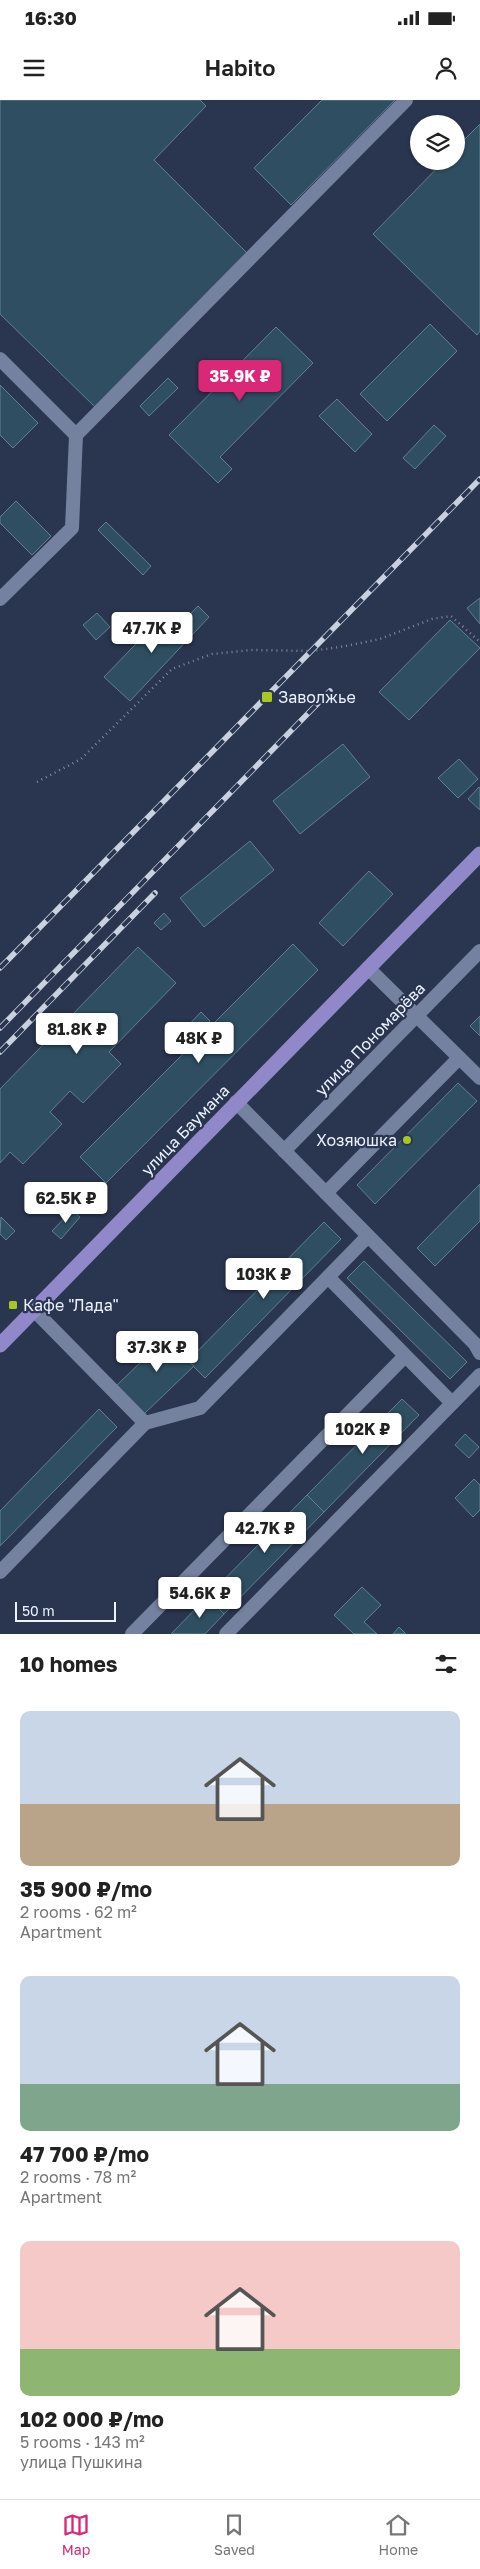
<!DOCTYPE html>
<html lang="en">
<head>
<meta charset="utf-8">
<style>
  :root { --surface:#fff; --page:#f6f6f6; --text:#222; --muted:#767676; --line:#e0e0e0; --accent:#db2777 }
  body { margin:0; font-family:"Golos Text",sans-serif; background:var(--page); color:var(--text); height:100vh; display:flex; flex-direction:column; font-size:19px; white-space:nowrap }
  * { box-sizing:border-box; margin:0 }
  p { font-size:16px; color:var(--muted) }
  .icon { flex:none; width:28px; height:28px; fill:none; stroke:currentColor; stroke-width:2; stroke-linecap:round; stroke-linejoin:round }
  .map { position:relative; height:1534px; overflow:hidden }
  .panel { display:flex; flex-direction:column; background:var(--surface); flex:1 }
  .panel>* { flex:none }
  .fabs { position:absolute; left:410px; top:15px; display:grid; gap:10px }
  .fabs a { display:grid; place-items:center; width:55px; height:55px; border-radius:50%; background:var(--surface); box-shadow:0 1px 4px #0004; font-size:25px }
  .scale { position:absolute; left:15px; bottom:12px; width:101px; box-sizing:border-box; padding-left:5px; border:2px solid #ebf1ff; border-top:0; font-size:14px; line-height:18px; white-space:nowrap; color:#ebf1ff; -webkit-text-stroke:4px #2a354f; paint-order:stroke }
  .price { position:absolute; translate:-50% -42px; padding:0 11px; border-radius:5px; background:#fff; color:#222; font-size:16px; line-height:32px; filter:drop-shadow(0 1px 2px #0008) }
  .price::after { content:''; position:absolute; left:50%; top:30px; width:15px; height:11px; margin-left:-8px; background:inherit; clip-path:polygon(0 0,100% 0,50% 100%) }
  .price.current { background:var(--accent); color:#fff }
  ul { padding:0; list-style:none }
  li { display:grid; align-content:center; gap:10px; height:265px; padding:0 20px }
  li span { display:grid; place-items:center; height:155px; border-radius:10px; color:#555 }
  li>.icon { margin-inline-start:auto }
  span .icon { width:90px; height:90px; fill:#fffc; stroke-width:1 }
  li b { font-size:21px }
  h2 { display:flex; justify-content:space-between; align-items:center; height:60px; padding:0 20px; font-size:21px }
  .status { display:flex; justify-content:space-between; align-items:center; height:35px; padding:0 25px; background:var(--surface); direction:ltr }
  .status svg { height:14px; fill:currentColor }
  header { display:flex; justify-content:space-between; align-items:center; height:65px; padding:0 20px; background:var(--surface); font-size:22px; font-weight:600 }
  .tab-bar { display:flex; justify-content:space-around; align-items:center; height:70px; border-top:1px solid var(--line); background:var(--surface); font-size:14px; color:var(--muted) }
  .tab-bar a { display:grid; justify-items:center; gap:2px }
  .tab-bar .current { color:var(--accent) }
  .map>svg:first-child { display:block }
  .building { fill:#2f4e61; stroke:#608095 }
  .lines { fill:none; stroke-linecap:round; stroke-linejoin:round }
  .path { stroke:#818a9e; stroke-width:2.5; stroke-dasharray:1 4; stroke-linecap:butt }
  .minor { stroke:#74819f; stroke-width:14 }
  .major { stroke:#9188c9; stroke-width:15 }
  .rail-casing { stroke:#c9d0e0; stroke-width:5.5 }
  .rail { stroke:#2a354f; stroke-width:4; stroke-dasharray:11; stroke-linecap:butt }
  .poi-dot { fill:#a6c820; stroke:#2a354f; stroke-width:2 }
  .labels { text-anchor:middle; stroke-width:4.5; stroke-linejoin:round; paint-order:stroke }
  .poi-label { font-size:16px; fill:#ebf1ff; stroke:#2a354f; text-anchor:start }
  .street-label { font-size:16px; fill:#ebf1ff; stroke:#2a354f }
</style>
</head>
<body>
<div class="status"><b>16:30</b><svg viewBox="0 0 49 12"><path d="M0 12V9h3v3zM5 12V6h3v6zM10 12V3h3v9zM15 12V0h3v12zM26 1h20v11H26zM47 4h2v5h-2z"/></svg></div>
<header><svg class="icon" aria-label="menu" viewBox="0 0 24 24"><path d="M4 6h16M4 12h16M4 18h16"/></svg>Habito<svg class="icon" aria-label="person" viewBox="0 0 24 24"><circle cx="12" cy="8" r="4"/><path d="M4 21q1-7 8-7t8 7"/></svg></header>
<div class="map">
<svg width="480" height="1534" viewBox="0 0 480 1534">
  <rect width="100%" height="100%" fill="#2a354f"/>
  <g class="building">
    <path d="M0,0H200L206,6L154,60L247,153L95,307L0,214Z"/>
    <path d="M322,0H395L291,105L254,68Z"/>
    <path d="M480,24V231L477,235L373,134L444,61H456V48Z"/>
    <path d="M430,224L457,251L387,321L360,294Z"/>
    <path d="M276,227L313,263L220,357L232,369L218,383L169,335Z"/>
    <path d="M168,278L178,288L149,316L140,306Z"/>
    <path d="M0,285L38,323L13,348L0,335Z"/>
    <path d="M337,299L372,334L355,352L319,316Z"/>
    <path d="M434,325L446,336L415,369L403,358Z"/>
    <path d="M16,401L51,436L32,455L0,423V417Z"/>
    <path d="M106,422L151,466L143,475L98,430Z"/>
    <path d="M480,498V524L467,508Z"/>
    <path d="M198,506L209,517L130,601L104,577L159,520L172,533Z"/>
    <path d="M97,513L110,527L96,540L83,525Z"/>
    <path d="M450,520L480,548L409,620L379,592Z"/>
    <path d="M343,644L370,677L300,734L273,701Z"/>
    <path d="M459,659L478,679L458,698L438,678Z"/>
    <path d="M479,687L480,688V710L468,699Z"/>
    <path d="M250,741L274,770L204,827L180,798Z"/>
    <path d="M369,771L393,794L343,846L319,823Z"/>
    <path d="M164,813L171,821L161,830L154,823Z"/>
    <path d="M293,844L318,870L106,1083L80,1057Z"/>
    <path d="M138,847L176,883L109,952L121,964L83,1003L70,991L50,1012L62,1024L23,1064L10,1052L0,1063V989Z"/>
    <path d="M201,912L210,921L190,942L181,933Z"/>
    <path d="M480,916V936L470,926Z"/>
    <path d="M458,983L477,1001L375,1104L357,1085Z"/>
    <path d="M480,1084V1121L435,1166L417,1148Z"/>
    <path d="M72,1110L80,1117L61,1139L52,1131Z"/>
    <path d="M1,1117L15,1131L6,1140L0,1134Z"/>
    <path d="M324,1122L341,1139L205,1278L188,1261Z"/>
    <path d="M364,1161L467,1262L450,1279L347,1178Z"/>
    <path d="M172,1232L194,1255L188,1261L194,1266L144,1314L116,1286Z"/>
    <path d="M402,1299L419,1315L324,1412L307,1395Z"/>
    <path d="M99,1309L117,1327L0,1446V1411Z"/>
    <path d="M465,1334L479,1347L469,1358L455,1345Z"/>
    <path d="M474,1379L480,1385V1410L473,1417L455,1398Z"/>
    <path d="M307,1395L324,1412L224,1514L207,1497Z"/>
    <path d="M362,1487L381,1505L364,1522L377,1534H354L334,1515Z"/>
    <path d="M207,1497L224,1514L205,1534H171Z"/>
    <path d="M399,1527L406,1534H393Z"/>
  </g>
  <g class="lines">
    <path class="path" d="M37,682L81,659L172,569L212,554L251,550L312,551L346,546L380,539L432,519L451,516L480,542"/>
    <g class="minor">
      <path d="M0,259L76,335L406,0"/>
      <path d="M0,499L72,428L76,335"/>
      <path d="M368,868L480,978"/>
      <path d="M236,1002L475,1244L480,1253"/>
      <path d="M284,1051L480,851"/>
      <path d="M326,1093L459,958"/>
      <path d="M328,1177L452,1303"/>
      <path d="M34,1210L145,1323L200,1308L368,1136"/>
      <path d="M0,1472L145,1323"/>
      <path d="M132,1534L405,1256"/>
      <path d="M226,1534L480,1275"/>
    </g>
    <path class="major" d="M0,1245L480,754"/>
    <g class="rail-casing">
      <g id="rail">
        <path d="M0,868L480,379"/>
        <path d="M0,928L330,591"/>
        <path d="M0,952L155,793"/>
      </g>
    </g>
    <use href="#rail" class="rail"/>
  </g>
  <g class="poi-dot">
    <rect x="261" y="591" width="12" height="12" rx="2.5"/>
    <circle cx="407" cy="1040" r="5"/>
    <rect x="8" y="1200" width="10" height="10" rx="2.5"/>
  </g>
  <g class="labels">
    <g class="poi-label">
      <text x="278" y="603">Заволжье</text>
      <text x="397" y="1046" text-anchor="end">Хозяюшка</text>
      <text x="23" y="1211">Кафе "Лада"</text>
    </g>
    <g class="street-label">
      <text transform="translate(370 939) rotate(-46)" y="6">улица Пономарёва</text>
      <text transform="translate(185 1030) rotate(-46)" y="6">улица Баумана</text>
    </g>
  </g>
</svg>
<div class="fabs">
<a><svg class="icon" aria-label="layers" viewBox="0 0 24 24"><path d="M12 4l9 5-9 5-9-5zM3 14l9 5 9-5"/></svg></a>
</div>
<div class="scale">50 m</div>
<b class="price current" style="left:240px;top:302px">35.9K ₽</b>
<b class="price" style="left:152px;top:554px">47.7K ₽</b>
<b class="price" style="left:77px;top:955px">81.8K ₽</b>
<b class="price" style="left:199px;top:964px">48K ₽</b>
<b class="price" style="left:66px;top:1124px">62.5K ₽</b>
<b class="price" style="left:264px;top:1200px">103K ₽</b>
<b class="price" style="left:157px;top:1273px">37.3K ₽</b>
<b class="price" style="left:363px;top:1355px">102K ₽</b>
<b class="price" style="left:265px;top:1454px">42.7K ₽</b>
<b class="price" style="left:200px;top:1519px">54.6K ₽</b>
</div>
<section class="panel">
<h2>10 homes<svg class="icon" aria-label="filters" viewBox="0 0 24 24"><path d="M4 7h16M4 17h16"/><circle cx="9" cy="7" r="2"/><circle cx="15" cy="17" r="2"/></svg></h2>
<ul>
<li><span style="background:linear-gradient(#c9d6e8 60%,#b9a48a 0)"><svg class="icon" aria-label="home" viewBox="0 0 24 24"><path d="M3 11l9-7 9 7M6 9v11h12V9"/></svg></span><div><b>35 900 ₽/mo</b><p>2 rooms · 62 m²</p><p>Apartment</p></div></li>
<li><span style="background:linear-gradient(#c9d6e8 70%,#7fa58c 0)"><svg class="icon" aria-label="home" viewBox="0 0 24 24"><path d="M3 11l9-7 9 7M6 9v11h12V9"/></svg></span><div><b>47 700 ₽/mo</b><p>2 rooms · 78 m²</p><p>Apartment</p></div></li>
<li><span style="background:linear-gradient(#f6c9c9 70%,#8fb573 0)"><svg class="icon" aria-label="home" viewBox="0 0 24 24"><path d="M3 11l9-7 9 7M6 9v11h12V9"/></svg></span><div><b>102 000 ₽/mo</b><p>5 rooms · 143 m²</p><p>улица Пушкина</p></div></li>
</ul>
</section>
<nav class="tab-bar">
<a class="current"><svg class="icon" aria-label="map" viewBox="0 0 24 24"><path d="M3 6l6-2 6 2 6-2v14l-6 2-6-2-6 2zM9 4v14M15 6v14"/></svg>Map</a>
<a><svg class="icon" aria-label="saved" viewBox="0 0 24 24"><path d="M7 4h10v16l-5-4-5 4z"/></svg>Saved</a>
<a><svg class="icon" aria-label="home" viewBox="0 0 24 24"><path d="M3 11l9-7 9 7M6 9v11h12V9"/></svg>Home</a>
</nav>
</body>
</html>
